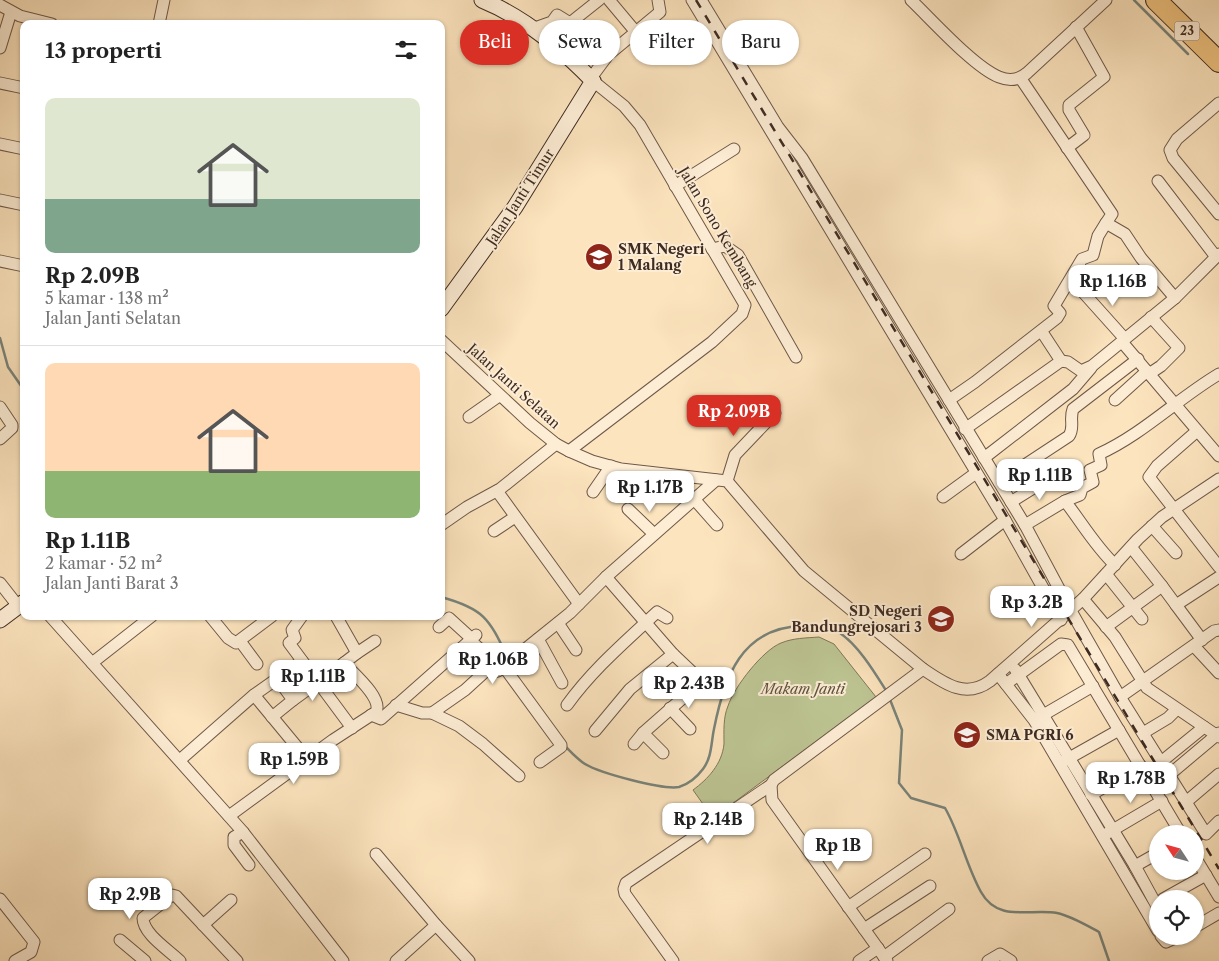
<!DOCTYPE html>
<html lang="id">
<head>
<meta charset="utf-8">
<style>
  :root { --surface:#fff; --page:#f2f2f2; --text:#222; --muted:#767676; --line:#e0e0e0; --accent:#d93025 }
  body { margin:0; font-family:"Libre Caslon Text",serif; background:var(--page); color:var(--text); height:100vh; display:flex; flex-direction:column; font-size:19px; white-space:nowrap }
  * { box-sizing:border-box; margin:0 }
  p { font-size:16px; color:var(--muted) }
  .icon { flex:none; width:28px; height:28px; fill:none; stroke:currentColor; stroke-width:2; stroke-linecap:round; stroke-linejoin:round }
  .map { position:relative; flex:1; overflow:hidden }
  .sheet { position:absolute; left:20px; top:20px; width:425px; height:600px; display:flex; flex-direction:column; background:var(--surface); border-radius:10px; box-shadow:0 1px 4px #0004 }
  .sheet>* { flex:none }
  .guide { position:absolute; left:460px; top:20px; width:475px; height:45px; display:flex; gap:10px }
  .needle { width:32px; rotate:306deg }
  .tools { position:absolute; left:1149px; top:825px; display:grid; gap:10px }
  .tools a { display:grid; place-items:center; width:55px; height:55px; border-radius:50%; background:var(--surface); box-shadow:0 1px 4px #0004; font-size:25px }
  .price { position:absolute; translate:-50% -42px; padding:0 11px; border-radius:10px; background:#fff; color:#222; font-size:16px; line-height:32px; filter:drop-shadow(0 1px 2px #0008) }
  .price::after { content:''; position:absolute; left:50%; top:30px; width:15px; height:11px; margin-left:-8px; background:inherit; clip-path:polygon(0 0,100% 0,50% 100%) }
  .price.current { background:var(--accent); color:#fff }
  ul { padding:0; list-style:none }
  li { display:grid; align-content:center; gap:10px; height:265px; padding:0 25px }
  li+li { border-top:1px solid var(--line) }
  li span { display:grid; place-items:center; height:155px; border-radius:10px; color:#555 }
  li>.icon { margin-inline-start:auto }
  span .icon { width:90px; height:90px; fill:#fffc; stroke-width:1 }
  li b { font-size:21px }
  h2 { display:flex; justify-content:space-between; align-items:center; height:60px; padding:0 25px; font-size:21px }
  .tag { padding:0 18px; border-radius:22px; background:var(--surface); box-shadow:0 1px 4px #0004; font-size:18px; line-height:45px }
  .tag.current { background:var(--accent); color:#fff }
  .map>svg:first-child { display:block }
  .green { fill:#bdc593; stroke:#7e785a }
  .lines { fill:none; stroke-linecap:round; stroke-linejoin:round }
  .stream { stroke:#78837a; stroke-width:2.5 }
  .street-casing { stroke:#6e5949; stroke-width:13 }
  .secondary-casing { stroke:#3e2b22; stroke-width:17 }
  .highway-casing { stroke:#3e2b22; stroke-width:22 }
  .street { stroke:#fdedd5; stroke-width:11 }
  .secondary { stroke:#fdedd5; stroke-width:15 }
  .highway { stroke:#eec27f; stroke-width:20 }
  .rail { stroke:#3e2b22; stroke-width:2.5; stroke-dasharray:9 9; stroke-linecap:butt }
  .labels { text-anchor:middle; stroke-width:4; stroke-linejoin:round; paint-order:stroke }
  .shield { fill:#fdedd5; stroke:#776558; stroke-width:1 }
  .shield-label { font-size:12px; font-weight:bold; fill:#3e2b22 }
  .street-label { font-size:14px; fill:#3e2b22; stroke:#fdedd5 }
  .poi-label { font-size:14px; font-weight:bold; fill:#3e2b22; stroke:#fdedd5; text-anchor:start }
  .park-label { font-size:14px; font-style:italic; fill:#5e523e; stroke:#fdedd5 }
</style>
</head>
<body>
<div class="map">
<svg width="1219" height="961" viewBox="0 0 1219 961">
  <rect width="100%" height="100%" fill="#fce4be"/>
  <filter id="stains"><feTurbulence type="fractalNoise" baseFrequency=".004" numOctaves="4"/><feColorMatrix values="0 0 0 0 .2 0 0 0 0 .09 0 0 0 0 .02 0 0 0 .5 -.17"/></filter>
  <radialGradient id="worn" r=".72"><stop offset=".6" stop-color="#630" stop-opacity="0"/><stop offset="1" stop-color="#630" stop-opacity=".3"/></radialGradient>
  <path class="green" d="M819,637L834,644L876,697L713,818L693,790C708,779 722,764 724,744C724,731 723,718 728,706C734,687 763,650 781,643C793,638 806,638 819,637Z"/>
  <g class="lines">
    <g class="stream">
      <path d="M1134,0L1188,54"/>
      <path d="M0,338L8,367L24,390"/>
      <path d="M441,597C485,609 489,619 508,658"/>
      <path d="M889,697L902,730L899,783L911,798L945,808C960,834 966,865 981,892C998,923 1031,908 1057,913C1071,916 1086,925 1099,932L1109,961"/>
      <path d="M565,746C571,752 577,759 585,764C600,773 662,790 679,787C689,784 697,777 703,769C712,757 711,743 714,729C724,678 741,627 803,626C815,626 830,627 840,633C859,646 875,673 887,692"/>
    </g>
    <g class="street-casing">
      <g id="street">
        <path d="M599,0L570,23L606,58"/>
        <path d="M609,0L635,31"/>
        <path d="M692,0L1005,520L1061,620"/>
        <path d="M701,0L778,127L802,158L1025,525L1071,611L1120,697L1206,834L1219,821"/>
        <path d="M911,0C932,20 974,67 999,77C1009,81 1019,80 1027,73L1106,0"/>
        <path d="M0,5L20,16L52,24"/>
        <path d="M159,24L164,0"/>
        <path d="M532,29L552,22L557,15L570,23"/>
        <path d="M0,48L11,12"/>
        <path d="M591,78L608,55L660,12L658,0"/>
        <path d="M1021,79L1112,214L1106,223L1125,234L1141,258L1175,298"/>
        <path d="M0,83L24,88"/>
        <path d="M1219,103L1177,139L1170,150L1173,158L1219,214"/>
        <path d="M0,144L24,149"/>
        <path d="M1067,148L1084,135L1069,110V105L1104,77L1076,27"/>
        <path d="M1158,181L1216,257"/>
        <path d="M675,186L734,149"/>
        <path d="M0,200L24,205"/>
        <path d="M712,249L725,246L738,255L796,357"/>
        <path d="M0,261L24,266"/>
        <path d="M1082,291L1125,339"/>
        <path d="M441,340L530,423L556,444L569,451L592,461L621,469L727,481L804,571L923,669C945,684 966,699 990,681L1083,599L1138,539L1162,517L1219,479"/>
        <path d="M1122,342L1219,456"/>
        <path d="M1061,361L1068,362L1081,371L1092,366L1175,298L1219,254"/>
        <path d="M1149,374L1161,366L1179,348L1151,317"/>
        <path d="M949,400L975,382L1057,318L1060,313L1054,306L1082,259L1093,255L1098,236L1106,223"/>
        <path d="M1115,400L1147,371"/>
        <path d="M0,407L12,425V428L0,439"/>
        <path d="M469,417L499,396"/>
        <path d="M965,429L1061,361L1042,332"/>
        <path d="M1197,431L1157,466L1149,477L1219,567"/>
        <path d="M569,451L712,342L742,314L745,305L640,125L624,106L593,81"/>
        <path d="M984,458L1073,389L1091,368"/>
        <path d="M727,481L735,455L775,413"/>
        <path d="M999,482L1069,436C1075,427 1069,419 1073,409L1138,359"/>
        <path d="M497,491L579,604"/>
        <path d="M593,492L611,466"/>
        <path d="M943,497L976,473"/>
        <path d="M694,499L717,525"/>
        <path d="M1011,502L1054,475"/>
        <path d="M628,509L654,534"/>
        <path d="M441,525L467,507L500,489L556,444"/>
        <path d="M1025,525L1065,501"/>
        <path d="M1152,526L1176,553"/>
        <path d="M494,531L515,517"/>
        <path d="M1131,547L1162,586"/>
        <path d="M961,554L1005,520"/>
        <path d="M1115,565C1095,546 1082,523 1065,501L1080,495L1082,488L1093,482L1090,470L1101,465L1099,454C1143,434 1177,399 1219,374"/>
        <path d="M1106,574L1142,619"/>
        <path d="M606,577L673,654L693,673L697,681L693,689L643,733L663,753"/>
        <path d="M0,583L18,606"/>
        <path d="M1083,599L1115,637L1147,688L1219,737"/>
        <path d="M50,616L243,832L343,961"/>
        <path d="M210,616L228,638L236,643L272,616"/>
        <path d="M302,616L292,630L295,638L289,643L352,728"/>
        <path d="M336,616L357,653L344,663"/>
        <path d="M558,623L576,650"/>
        <path d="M439,627L449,618L472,639"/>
        <path d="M1106,627L1162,586L1176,605"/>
        <path d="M538,639L562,683"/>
        <path d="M470,640L483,652L480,661L488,669"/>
        <path d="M1202,640L1176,605L1219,577"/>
        <path d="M240,641L257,664"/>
        <path d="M1194,646L1219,673"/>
        <path d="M357,653L375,641"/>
        <path d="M92,663L152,616"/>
        <path d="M504,667L561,745V747L540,762"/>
        <path d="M1015,669L1135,866L1158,908"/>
        <path d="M998,674L1034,720L1158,931"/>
        <path d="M1006,684L1061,644L1068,645L1181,834"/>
        <path d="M254,695L307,759"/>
        <path d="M1120,697L1214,631L1219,630"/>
        <path d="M396,705L422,713H432L459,726L483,744L519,776"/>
        <path d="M567,705C593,669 625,642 657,612L667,618"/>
        <path d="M670,708L690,729"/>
        <path d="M432,713L465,690L488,669L494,672L498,671L570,613L606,577L716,480"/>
        <path d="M371,715L381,719L476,635"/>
        <path d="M272,717L293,700L277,678"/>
        <path d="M1038,718L1093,686"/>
        <path d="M595,731L630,689L673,654"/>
        <path d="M1143,733L1168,718L1177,709"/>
        <path d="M634,744L643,733"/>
        <path d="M180,760L254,695L302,661"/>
        <path d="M1064,761L1119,730"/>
        <path d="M1161,762L1204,727"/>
        <path d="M1169,775L1219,733"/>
        <path d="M771,785L772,800L887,961"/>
        <path d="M1091,795L1140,765"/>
        <path d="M1186,802L1219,774"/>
        <path d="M229,816L333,740L376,712C383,698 354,674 344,663L293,700"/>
        <path d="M243,832L234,837V845L249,865"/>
        <path d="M1106,834L1162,801"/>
        <path d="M376,854L436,925"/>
        <path d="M1195,857L1219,897"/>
        <path d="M1135,866L1158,853"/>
        <path d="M0,899L34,942L31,952L15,961"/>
        <path d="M1163,899L1206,875"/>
        <path d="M848,907L925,854"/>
        <path d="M203,925L231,900"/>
        <path d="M1195,927L1219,913"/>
        <path d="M864,929L930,886"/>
        <path d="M1161,936L1166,942L1179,936"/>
        <path d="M120,940L145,961"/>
        <path d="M884,957L949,909"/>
        <path d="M180,961C169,950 143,934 143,918L172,895L176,896L237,961"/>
        <path d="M396,961L436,925L469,961"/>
        <path d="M673,961L625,894L624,889L626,883L771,785L774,780L923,669"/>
        <path d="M859,961L878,948"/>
        <path d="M988,961L1000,954L1011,961"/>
      </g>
    </g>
    <g class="secondary-casing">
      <g id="secondary">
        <path d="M441,309L515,207L593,81C562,49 524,17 482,0"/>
        <path d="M0,620L24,602"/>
      </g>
    </g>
    <g class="highway-casing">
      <path id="highway" d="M1156,0L1219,62"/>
    </g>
    <use href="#street" class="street"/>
    <use href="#secondary" class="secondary"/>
    <use href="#highway" class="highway"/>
    <path class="rail" d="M696,0L1219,869"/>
  </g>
  <defs>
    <g id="school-disc" transform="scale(1.4375)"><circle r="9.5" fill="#8f2418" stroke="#fdedd5"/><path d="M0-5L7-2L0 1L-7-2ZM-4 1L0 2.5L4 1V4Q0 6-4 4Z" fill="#fff"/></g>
  </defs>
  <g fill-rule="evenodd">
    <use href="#school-disc" x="599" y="257"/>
    <use href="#school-disc" x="941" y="619"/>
    <use href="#school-disc" x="967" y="735"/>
  </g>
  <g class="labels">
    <rect class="shield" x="1174.5" y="21.5" width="25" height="19" rx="4"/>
    <g class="shield-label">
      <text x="1187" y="35">23</text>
    </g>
    <g class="street-label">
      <text transform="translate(520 197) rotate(-57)" y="5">Jalan Janti Timur</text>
      <text transform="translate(718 227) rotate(59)" y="5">Jalan Sono Kembang</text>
      <text transform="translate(514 386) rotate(42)" y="5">Jalan Janti Selatan</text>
    </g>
    <g class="poi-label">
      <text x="618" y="254">SMK Negeri<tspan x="618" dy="16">1 Malang</tspan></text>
      <text x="922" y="616" text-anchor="end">SD Negeri<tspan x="922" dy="16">Bandungrejosari 3</tspan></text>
      <text x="986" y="740">SMA PGRI 6</text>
    </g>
    <g class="park-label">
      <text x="803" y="694">Makam Janti</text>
    </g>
  </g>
  <rect width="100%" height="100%" filter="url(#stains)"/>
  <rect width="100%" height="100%" fill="url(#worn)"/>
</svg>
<div class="tools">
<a><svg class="needle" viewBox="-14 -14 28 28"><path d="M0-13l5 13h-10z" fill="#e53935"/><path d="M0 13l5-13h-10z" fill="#767676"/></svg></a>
<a><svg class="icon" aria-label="locate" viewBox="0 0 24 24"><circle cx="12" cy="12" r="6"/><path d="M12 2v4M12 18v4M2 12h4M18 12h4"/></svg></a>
</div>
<b class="price" style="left:1113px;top:307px">Rp 1.16B</b>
<b class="price current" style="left:734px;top:437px">Rp 2.09B</b>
<b class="price" style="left:1040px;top:501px">Rp 1.11B</b>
<b class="price" style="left:650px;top:513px">Rp 1.17B</b>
<b class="price" style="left:1032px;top:628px">Rp 3.2B</b>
<b class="price" style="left:493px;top:685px">Rp 1.06B</b>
<b class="price" style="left:313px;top:702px">Rp 1.11B</b>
<b class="price" style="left:689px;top:709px">Rp 2.43B</b>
<b class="price" style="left:294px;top:785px">Rp 1.59B</b>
<b class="price" style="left:1131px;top:804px">Rp 1.78B</b>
<b class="price" style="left:708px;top:845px">Rp 2.14B</b>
<b class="price" style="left:838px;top:871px">Rp 1B</b>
<b class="price" style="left:130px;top:920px">Rp 2.9B</b>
<div class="guide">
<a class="tag current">Beli</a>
<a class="tag">Sewa</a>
<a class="tag">Filter</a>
<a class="tag">Baru</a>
</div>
<section class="sheet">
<h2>13 properti<svg class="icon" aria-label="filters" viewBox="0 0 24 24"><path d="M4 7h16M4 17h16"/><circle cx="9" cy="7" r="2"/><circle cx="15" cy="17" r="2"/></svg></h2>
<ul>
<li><span style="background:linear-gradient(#dfe7d0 65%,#7fa58c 0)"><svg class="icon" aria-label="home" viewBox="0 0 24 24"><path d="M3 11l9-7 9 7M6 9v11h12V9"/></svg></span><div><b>Rp 2.09B</b><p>5 kamar · 138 m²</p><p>Jalan Janti Selatan</p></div></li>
<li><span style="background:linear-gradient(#ffd9b3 70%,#8fb573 0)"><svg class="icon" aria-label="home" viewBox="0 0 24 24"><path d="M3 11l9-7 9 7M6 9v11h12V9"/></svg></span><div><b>Rp 1.11B</b><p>2 kamar · 52 m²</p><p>Jalan Janti Barat 3</p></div></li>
</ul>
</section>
</div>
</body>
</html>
